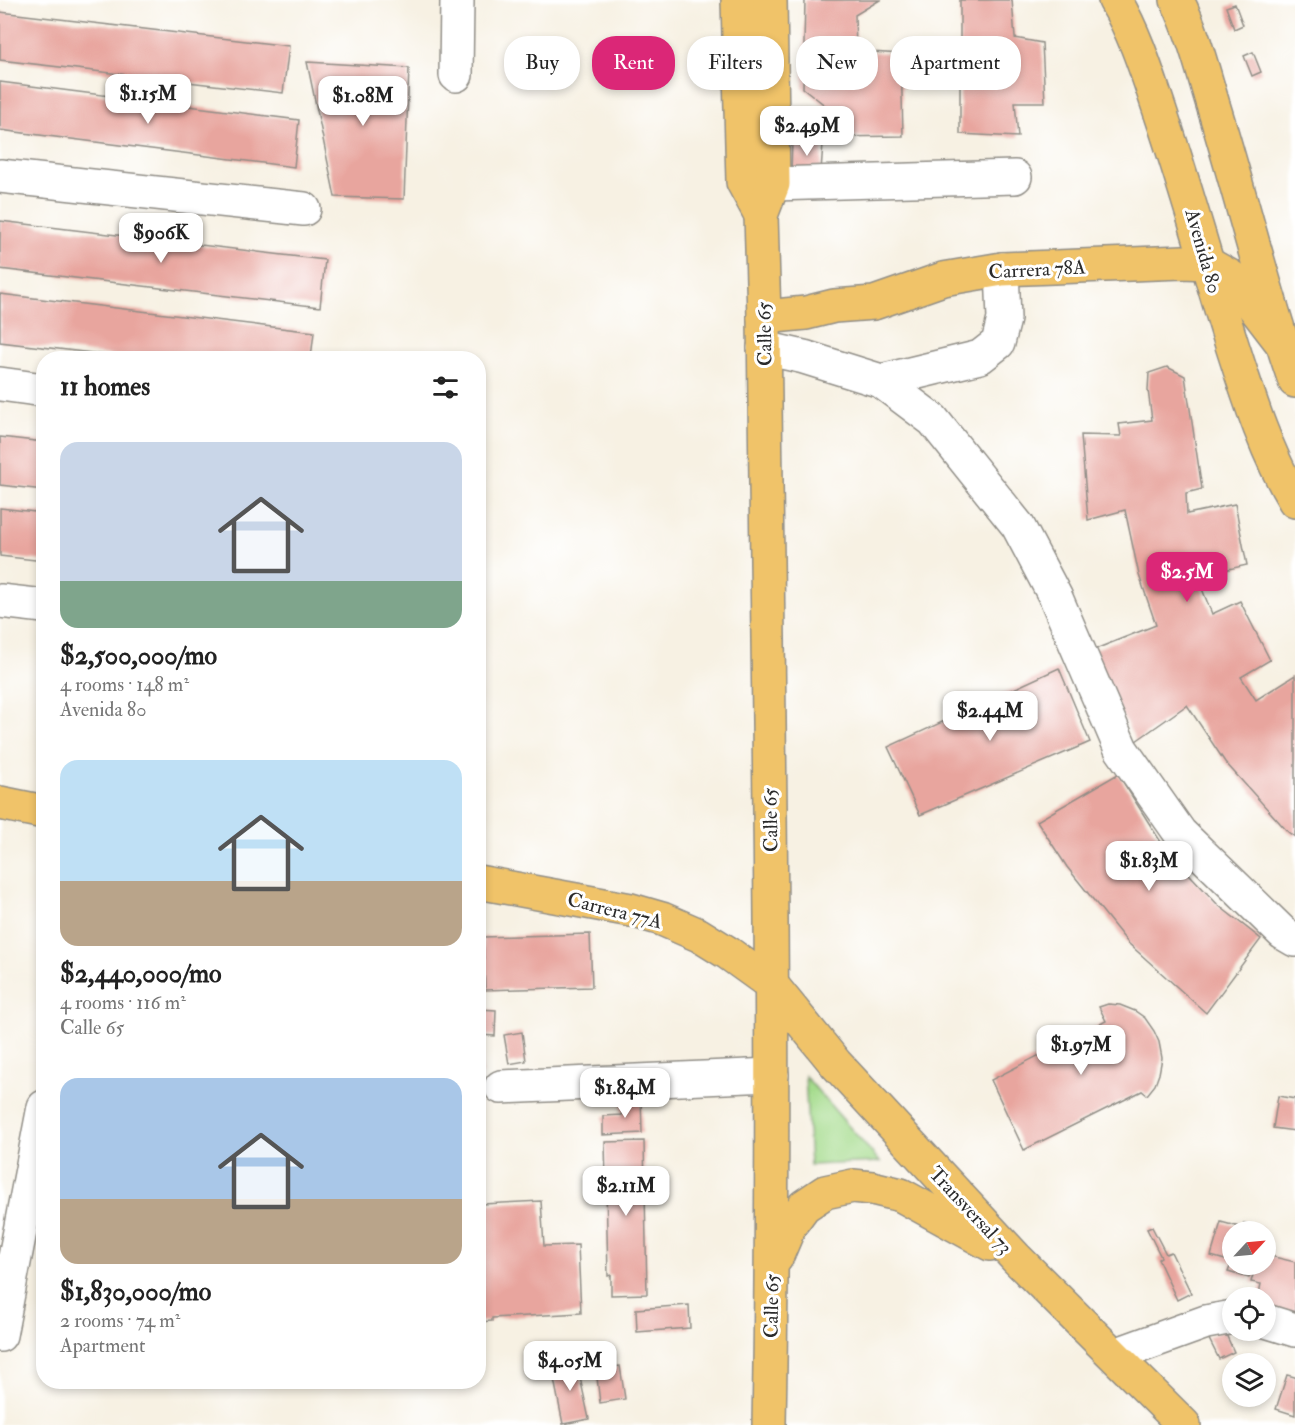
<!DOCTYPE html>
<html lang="en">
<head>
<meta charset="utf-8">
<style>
  :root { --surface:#fff; --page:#f2f2f2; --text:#222; --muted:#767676; --accent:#db2777 }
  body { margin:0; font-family:"IM FELL Double Pica",serif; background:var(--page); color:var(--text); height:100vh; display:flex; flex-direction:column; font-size:22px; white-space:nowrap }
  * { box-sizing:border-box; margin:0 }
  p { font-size:20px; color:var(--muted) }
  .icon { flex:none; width:33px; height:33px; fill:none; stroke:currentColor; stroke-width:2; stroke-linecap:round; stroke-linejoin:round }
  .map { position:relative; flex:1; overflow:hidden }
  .sheet { position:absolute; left:36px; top:351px; width:450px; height:1038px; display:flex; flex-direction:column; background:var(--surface); border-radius:24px; box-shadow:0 3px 9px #0003 }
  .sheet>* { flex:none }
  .hud { position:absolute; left:504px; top:36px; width:570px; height:54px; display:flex; gap:12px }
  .needle { width:39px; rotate:64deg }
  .controls { position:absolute; left:1222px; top:1221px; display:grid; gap:12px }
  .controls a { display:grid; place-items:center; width:54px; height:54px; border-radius:50%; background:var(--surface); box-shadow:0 3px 9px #0003; font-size:30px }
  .price { position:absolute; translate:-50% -51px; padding:0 14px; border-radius:12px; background:#fff; color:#222; font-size:20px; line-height:39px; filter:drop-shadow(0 2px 3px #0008) }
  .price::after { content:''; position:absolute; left:50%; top:36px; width:18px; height:14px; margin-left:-9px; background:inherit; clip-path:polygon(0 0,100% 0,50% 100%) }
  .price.current { background:var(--accent); color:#fff }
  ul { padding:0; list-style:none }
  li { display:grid; align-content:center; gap:12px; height:318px; padding:0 24px }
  li span { display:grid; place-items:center; height:186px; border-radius:18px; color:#555 }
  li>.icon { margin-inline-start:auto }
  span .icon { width:108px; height:108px; fill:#fffc; stroke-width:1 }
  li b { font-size:26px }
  h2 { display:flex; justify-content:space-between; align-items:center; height:72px; padding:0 24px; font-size:26px }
  .tag { padding:0 21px; border-radius:24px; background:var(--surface); box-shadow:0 3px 9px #0003; font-size:21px; line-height:54px }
  .tag.current { background:var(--accent); color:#fff }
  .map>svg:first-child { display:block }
  .green { fill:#a5dc8d; stroke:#68845c; stroke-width:1.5 }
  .building { fill:#e8a59e }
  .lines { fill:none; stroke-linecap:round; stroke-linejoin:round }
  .minor-casing { stroke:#918e87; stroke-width:36 }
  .major-casing { stroke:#918e87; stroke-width:36 }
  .minor { stroke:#fff; stroke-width:33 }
  .major { stroke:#f0c369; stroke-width:33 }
  .labels { text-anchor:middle; stroke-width:6; stroke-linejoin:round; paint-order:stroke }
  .street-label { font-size:20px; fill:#2b2b2b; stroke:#fff }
</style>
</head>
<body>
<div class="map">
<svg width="1295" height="1425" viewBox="0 0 1295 1425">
  <rect width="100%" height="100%" fill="#fff"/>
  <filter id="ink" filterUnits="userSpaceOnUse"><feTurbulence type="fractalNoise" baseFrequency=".0167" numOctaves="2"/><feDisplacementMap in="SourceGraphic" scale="12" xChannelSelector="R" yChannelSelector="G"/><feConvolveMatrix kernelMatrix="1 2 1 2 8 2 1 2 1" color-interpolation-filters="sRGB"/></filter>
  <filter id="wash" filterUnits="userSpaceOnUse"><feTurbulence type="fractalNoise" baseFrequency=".008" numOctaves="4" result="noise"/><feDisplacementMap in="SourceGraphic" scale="24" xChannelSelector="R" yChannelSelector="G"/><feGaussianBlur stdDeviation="1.35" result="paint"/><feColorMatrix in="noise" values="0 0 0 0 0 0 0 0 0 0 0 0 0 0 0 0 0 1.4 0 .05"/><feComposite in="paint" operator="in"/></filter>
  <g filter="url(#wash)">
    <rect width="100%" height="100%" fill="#f7f1e3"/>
    <path class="green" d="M805,1076L880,1162L810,1165Z"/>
    <g id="blocks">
      <g class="building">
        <path d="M805,0H880L855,15L856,51L901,54L903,136L832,137L827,107L803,88Z"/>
        <path d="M960,0H1012L1015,38L1042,43L1045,102H1015L1018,137L960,134Z"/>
        <path d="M1235,4L1243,25L1234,29L1226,7Z"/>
        <path d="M0,12L289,46L283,93L0,60Z"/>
        <path d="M1253,52L1261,72L1252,76L1244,56Z"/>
        <path d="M307,62L409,68L404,199L335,197Z"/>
        <path d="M0,82L299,120L294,167L0,130Z"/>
        <path d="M792,143H823L821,171L791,172Z"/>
        <path d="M0,221L325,260L320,307L0,269Z"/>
        <path d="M0,294L314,332L311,358H134L0,342Z"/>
        <path d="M1167,367L1185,376L1202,489L1186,493L1187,514L1235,504L1247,565L1197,576L1212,614L1240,601L1270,660L1241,677L1256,700L1295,675V837L1288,832L1225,762L1187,705L1136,741L1088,652L1156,625L1139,575L1125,510L1088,520L1081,435L1121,436L1119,424L1152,420L1148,390L1149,373Z"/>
        <path d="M0,437L44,442V490L0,485Z"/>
        <path d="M0,508L44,513V561L0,556Z"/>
        <path d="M1059,668L1090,742L920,815L888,747Z"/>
        <path d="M1118,774L1164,847L1218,905L1261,939L1206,1013L1128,943L1067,867L1037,821Z"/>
        <path d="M590,934L592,987L485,990L483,937Z"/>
        <path d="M1108,1004L1120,1005L1135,1011L1145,1018L1154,1031L1159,1042L1162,1058L1159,1074L1155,1085L1147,1095L1142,1091L1024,1150L991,1080L1106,1021L1099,1007Z"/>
        <path d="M479,1009L496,1010L495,1036L478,1035Z"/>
        <path d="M522,1032L526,1061L509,1064L504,1035Z"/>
        <path d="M478,1053L483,1074H478Z"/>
        <path d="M1278,1096L1295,1099V1131L1273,1128Z"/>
        <path d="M641,1097L642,1133L603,1135V1116L622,1115L621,1098Z"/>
        <path d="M644,1141L647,1294L611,1295V1275L608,1276L605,1142Z"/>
        <path d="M478,1147H480L483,1204L541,1201L544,1246L578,1245L581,1313L492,1318V1321L478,1322Z"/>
        <path d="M1221,1222L1243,1228L1244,1223L1263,1229L1262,1232H1233V1264H1253L1249,1278L1228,1272L1232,1262L1211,1256Z"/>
        <path d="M1152,1227L1166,1254L1171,1252L1191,1293L1177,1300L1158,1259L1161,1257L1147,1229Z"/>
        <path d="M1266,1255L1295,1262V1316L1266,1308V1298H1258L1261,1284L1251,1282L1256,1264H1266Z"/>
        <path d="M689,1305L690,1328L637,1332L636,1309Z"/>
        <path d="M1224,1330L1234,1352L1219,1359L1208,1337Z"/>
        <path d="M576,1359L589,1419L563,1424L551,1364Z"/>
        <path d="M620,1366L625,1399L600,1403L596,1369Z"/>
        <path d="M1287,1375L1295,1377V1415L1276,1409Z"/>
      </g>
    </g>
  </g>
  <g filter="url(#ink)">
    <use href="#blocks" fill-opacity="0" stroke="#918e87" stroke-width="1.5"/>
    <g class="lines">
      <g class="minor-casing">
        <g id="minor">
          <path d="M456,75L457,0"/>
          <path d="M0,176L304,209"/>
          <path d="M773,184L1015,177"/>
          <path d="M764,348L804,357L881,381L933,420L1018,526L1056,598L1121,749L1180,833L1283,933L1295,940"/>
          <path d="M881,381L980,357L998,343L1004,319L1002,269"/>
          <path d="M0,384L44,390"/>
          <path d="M0,601L44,606"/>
          <path d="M501,1087L772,1075"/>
          <path d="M1266,1321L1295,1330"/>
          <path d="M0,1335L44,1107"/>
          <path d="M1115,1355L1206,1322L1233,1317"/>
        </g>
      </g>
      <g class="major-casing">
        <g id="major">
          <path d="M738,0L743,182L761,215"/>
          <path d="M1115,0C1136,35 1148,76 1161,114C1187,191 1208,268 1232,345C1249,398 1266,453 1295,501"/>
          <path d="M1177,0C1194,34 1203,72 1214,108C1242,199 1264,292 1295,381"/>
          <path d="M764,317L806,313L834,306L874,303L943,279L1002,269L1183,262L1206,263L1231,277L1281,342"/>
          <path d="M0,803L44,812"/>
          <path d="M478,882L631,910L662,919L699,935L728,953L771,984L836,1064L1016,1258L1184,1425"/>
          <path d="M776,1258L790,1225L804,1206L825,1192L853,1186L872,1188L901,1195L990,1244"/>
          <path d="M769,1425C776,1056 768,686 764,317L761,215L773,184L770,0"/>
        </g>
      </g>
      <use href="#minor" class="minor"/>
      <use href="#major" class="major"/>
    </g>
  </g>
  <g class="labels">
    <g class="street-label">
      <text transform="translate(1204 251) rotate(74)" y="7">Avenida 80</text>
      <text transform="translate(1037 269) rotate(-3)" y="7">Carrera 78A</text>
      <text transform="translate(764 334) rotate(-91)" y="7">Calle 65</text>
      <text transform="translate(770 820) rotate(-91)" y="7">Calle 65</text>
      <text transform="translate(615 910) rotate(14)" y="7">Carrera 77A</text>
      <text transform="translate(971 1210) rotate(47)" y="7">Transversal 73</text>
      <text transform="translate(771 1306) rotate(-89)" y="7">Calle 65</text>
    </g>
  </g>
</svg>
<div class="controls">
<a><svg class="needle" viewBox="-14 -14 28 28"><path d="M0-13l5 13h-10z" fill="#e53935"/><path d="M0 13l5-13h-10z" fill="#767676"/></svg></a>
<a><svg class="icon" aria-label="locate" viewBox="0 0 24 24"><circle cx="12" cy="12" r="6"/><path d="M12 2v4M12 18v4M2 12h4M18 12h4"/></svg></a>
<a><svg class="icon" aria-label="layers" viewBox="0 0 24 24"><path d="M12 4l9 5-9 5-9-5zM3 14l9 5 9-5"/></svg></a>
</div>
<b class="price" style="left:148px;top:125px">$1.15M</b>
<b class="price" style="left:363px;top:127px">$1.08M</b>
<b class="price" style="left:807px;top:157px">$2.49M</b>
<b class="price" style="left:161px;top:264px">$906K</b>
<b class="price current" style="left:1187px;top:603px">$2.5M</b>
<b class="price" style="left:990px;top:742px">$2.44M</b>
<b class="price" style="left:1149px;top:892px">$1.83M</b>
<b class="price" style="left:1081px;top:1076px">$1.97M</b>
<b class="price" style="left:625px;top:1119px">$1.84M</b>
<b class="price" style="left:626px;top:1217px">$2.11M</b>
<b class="price" style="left:570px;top:1392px">$4.05M</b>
<div class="hud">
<a class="tag">Buy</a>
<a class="tag current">Rent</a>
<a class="tag">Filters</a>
<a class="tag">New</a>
<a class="tag">Apartment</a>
</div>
<section class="sheet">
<h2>11 homes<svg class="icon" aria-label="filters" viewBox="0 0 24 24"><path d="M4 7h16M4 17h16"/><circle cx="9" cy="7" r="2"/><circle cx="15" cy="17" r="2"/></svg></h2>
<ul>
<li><span style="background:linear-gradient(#c9d6e8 75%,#7fa58c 0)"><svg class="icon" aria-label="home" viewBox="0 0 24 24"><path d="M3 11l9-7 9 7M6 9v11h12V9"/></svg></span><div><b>$2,500,000/mo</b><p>4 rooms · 148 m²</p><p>Avenida 80</p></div></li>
<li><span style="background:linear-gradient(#bfe0f5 65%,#b9a48a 0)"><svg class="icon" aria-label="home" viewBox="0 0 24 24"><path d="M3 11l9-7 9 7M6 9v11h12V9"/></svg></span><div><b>$2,440,000/mo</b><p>4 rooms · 116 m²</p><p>Calle 65</p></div></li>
<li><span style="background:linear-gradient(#a9c7e8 65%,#b9a48a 0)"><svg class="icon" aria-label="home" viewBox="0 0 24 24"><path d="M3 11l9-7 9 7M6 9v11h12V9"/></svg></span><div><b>$1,830,000/mo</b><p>2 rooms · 74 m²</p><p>Apartment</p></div></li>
</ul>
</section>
</div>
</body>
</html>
